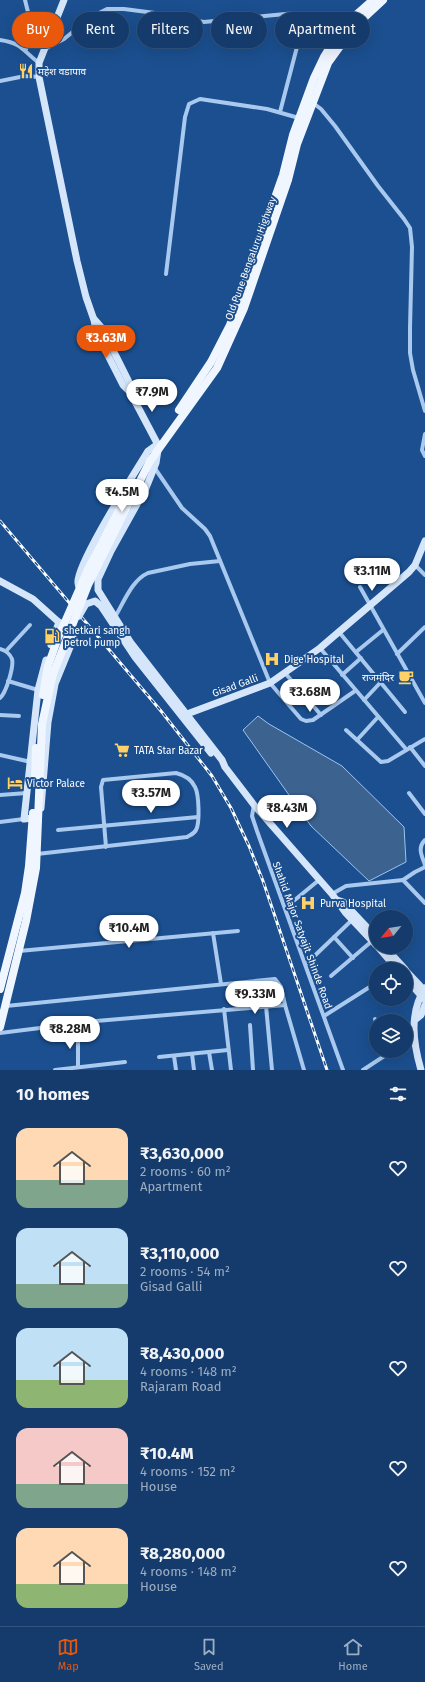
<!DOCTYPE html>
<html lang="en">
<head>
<meta charset="utf-8">
<style>
  :root { --surface:#143b6b; --page:#1d4271; --text:#f1f3f6; --muted:#9dadc1; --line:#33557e; --accent:#ea580c }
  body { margin:0; font-family:"Fira Sans","Noto Sans Devanagari",sans-serif; background:var(--page); color:var(--text); height:100vh; display:flex; flex-direction:column; font-size:15px; white-space:nowrap }
  * { box-sizing:border-box; margin:0 }
  p { font-size:13px; color:var(--muted) }
  .icon { flex:none; width:22px; height:22px; fill:none; stroke:currentColor; stroke-width:2; stroke-linecap:round; stroke-linejoin:round }
  .map { position:relative; height:1070px; overflow:hidden }
  .side { display:flex; flex-direction:column; background:var(--surface); flex:1 }
  .side>* { flex:none }
  .banner { position:absolute; left:12px; top:12px; width:401px; height:36px; display:flex; gap:8px }
  .needle { width:26px; rotate:240deg }
  .controls { position:absolute; left:369px; top:910px; display:grid; gap:8px }
  .controls a { display:grid; place-items:center; width:44px; height:44px; border-radius:50%; background:var(--surface); box-shadow:0 4px 16px #0002,0 0 0 1px var(--line); font-size:20px }
  .price { position:absolute; translate:-50% -34px; padding:0 9px; border-radius:14px; background:#fff; color:#222; font-size:13px; line-height:26px; filter:drop-shadow(0 1px 2px #0008) }
  .price::after { content:''; position:absolute; left:50%; top:24px; width:12px; height:9px; margin-left:-6px; background:inherit; clip-path:polygon(0 0,100% 0,50% 100%) }
  .price.active { background:var(--accent); color:#fff }
  ul { padding:0; list-style:none }
  li { display:flex; align-items:center; gap:12px; height:100px; padding:0 16px }
  li span { display:grid; place-items:center; flex:none; width:112px; height:80px; border-radius:12px; color:#555 }
  li>.icon { margin-inline-start:auto }
  span .icon { width:48px; height:48px; fill:#fffc; stroke-width:1 }
  li b { font-size:17px }
  h2 { display:flex; justify-content:space-between; align-items:center; height:48px; padding:0 16px; font-size:17px }
  .tag { padding:0 14px; border-radius:18px; background:var(--surface); box-shadow:0 4px 16px #0002,0 0 0 1px var(--line); font-size:14px; line-height:36px }
  .tag.active { background:var(--accent); color:#fff }
  .menu { display:flex; justify-content:space-around; align-items:center; height:56px; border-top:1px solid var(--line); background:var(--surface); font-size:11px; color:var(--muted) }
  .menu a { display:grid; justify-items:center; gap:2px }
  .menu .active { color:var(--accent) }
  .map>svg:first-child { display:block }
  .water { fill:#3c6290; stroke:#9cc4f0 }
  .lines { fill:none; stroke-linecap:round; stroke-linejoin:round }
  .street { stroke:#a9c9ee; stroke-width:4 }
  .secondary { stroke:#d6e6fa; stroke-width:7 }
  .primary { stroke:#f0f6ff; stroke-width:8 }
  .rail-casing { stroke:#fff; stroke-width:3 }
  .rail { stroke:#1b4f8f; stroke-width:1.5; stroke-dasharray:4.5; stroke-linecap:butt }
  .secondary-bridge { stroke:#d6e6fa; stroke-width:7 }
  .primary-bridge { stroke:#f0f6ff; stroke-width:8 }
  .labels { text-anchor:middle; stroke-width:4; stroke-linejoin:round; paint-order:stroke }
  .poi-label { font-size:10px; fill:#fff; stroke:#1b4f8f; text-anchor:start }
  .street-label { font-size:10px; fill:#fff; stroke:#1b4f8f }
</style>
</head>
<body>
<div class="map">
<svg width="425" height="1070" viewBox="0 0 425 1070">
  <rect width="100%" height="100%" fill="#1b4f8f"/>
  <path class="water" d="M258,716L269,724L342,766L404,827L406,862L369,881L311,826L243,730Z"/>
  <g class="lines">
    <g class="street">
      <path d="M25,0L33,32L26,49"/>
      <path d="M0,40C22,43 23,51 39,63"/>
      <path d="M45,49L64,39L91,17L107,9H124L155,13L204,22L296,13L300,15L303,24L280,112"/>
      <path d="M0,81L25,76L39,77"/>
      <path d="M313,103L321,109L335,126L378,186L404,219L410,228L412,247L410,328V353L413,370L425,411"/>
      <path d="M166,274L185,117L189,104L200,99L267,109L299,118"/>
      <path d="M425,434L422,450L425,456"/>
      <path d="M154,467L182,508L205,529L210,536L270,683L301,719L306,721L313,720L355,691"/>
      <path d="M415,565L425,575"/>
      <path d="M360,587L425,703"/>
      <path d="M115,617C124,602 132,580 148,573L190,564L220,561"/>
      <path d="M339,632L405,712"/>
      <path d="M320,648L406,749"/>
      <path d="M0,649C5,650 10,654 12,659C14,667 6,693 0,698"/>
      <path d="M6,651L30,625"/>
      <path d="M356,652L383,630"/>
      <path d="M397,654L425,627"/>
      <path d="M285,673L321,715"/>
      <path d="M342,675L361,658"/>
      <path d="M8,681L38,690"/>
      <path d="M364,700L380,683"/>
      <path d="M0,715L19,716"/>
      <path d="M346,730L381,762L388,761L425,739"/>
      <path d="M357,740L378,717"/>
      <path d="M410,747L425,766"/>
      <path d="M0,755L31,762"/>
      <path d="M409,793L425,814"/>
      <path d="M0,795L27,793"/>
      <path d="M254,805L252,816L257,831L343,1070"/>
      <path d="M0,822L24,819"/>
      <path d="M58,830L198,817"/>
      <path d="M425,840C417,848 422,856 425,865"/>
      <path d="M37,854L187,837C190,835 194,834 196,830C200,823 199,794 195,787C191,778 184,775 176,773L103,780L101,787L106,847"/>
      <path d="M403,880L415,872L425,867"/>
      <path d="M332,894L346,886L403,880L425,903"/>
      <path d="M285,908L319,880"/>
      <path d="M213,933L221,984"/>
      <path d="M334,937L353,958"/>
      <path d="M19,951L238,931"/>
      <path d="M306,964L352,920"/>
      <path d="M331,976L372,941"/>
      <path d="M6,1006L275,979L281,987L285,1005L304,1070"/>
      <path d="M266,1006L272,1070"/>
      <path d="M224,1009L231,1070"/>
      <path d="M324,1016L376,983"/>
      <path d="M375,1019L376,1021"/>
      <path d="M250,1025L253,1070"/>
      <path d="M0,1033L96,1021L285,1005"/>
      <path d="M406,1042L414,1036"/>
      <path d="M209,1052L212,1070"/>
      <path d="M192,1054L194,1070"/>
      <path d="M174,1056L176,1070"/>
      <path d="M159,1057L228,1050"/>
      <path d="M78,1067V1034"/>
      <path d="M55,1070L125,1062"/>
      <path d="M363,1070L392,1051"/>
    </g>
    <g class="secondary">
      <path d="M64,0L39,63V77L77,261L86,297L94,320L96,332L123,385L130,392L157,443L160,446"/>
      <path d="M95,320L102,328L129,382L130,392"/>
      <path d="M158,450L156,463L146,488L111,551L98,579V590L131,643L222,760L225,767L254,805L332,894L345,912L376,945"/>
      <path d="M0,581L33,599L73,635V640L55,684L48,722L41,808"/>
      <path d="M81,592C80,589 78,586 78,583C75,566 136,471 148,451L155,446"/>
      <path d="M51,645L59,622"/>
      <path d="M187,714L270,683L320,648L409,572L415,565L425,541"/>
      <path d="M33,818L24,819L38,690L46,660"/>
      <path d="M337,900L343,902L376,937"/>
      <path d="M378,947L397,969"/>
      <path d="M385,947L405,969"/>
      <path d="M406,971L425,991"/>
      <path d="M406,979L425,1000"/>
      <path d="M416,1019L421,1015L425,1005"/>
      <path d="M421,1070C413,1042 409,1013 425,988"/>
    </g>
    <g class="primary">
      <path d="M179,410L211,362L230,325L283,175L293,135L314,78L324,57L336,38L356,15L373,0"/>
      <path d="M150,461L217,368L244,308L288,180L297,144L328,63L354,27L383,0"/>
      <path d="M0,989L25,893L29,866L33,813"/>
      <path d="M0,1027L26,921L36,868L38,820"/>
    </g>
    <g class="rail-casing">
      <path id="rail" d="M0,521L161,711L212,776L231,808L249,846L263,881L327,1070"/>
    </g>
    <use href="#rail" class="rail"/>
    <path class="secondary-bridge" d="M79,616L86,604L95,601L101,606L135,657L211,753"/>
    <g class="primary-bridge">
      <path d="M43,695L48,666L58,638L89,567L125,499"/>
      <path d="M35,779L36,748"/>
      <path d="M38,820L42,724L53,674L88,585L150,461"/>
    </g>
  </g>
  <defs>
    <g id="restaurant-bare" transform="scale(1.2)"><path d="M-5-6h1v4h1v-4h1v4h1v-4h1v5L-1.5 .5V6h-2V.5L-5-1ZM5-6V6H3V1.5H1.5Q1.5-4 5-6Z" fill="#ffd166" stroke="#1b4f8f" stroke-width="2.5" paint-order="stroke"/></g>
    <g id="fuel-bare" transform="scale(1.2)"><path d="M-5.5-6h7V0h2V4h1.3V-2.5L3-4.5l.8-.8L6-3V5H2.5V1h-1V6h-7ZM-4.2-4.7v3.2H.2V-4.7Z" fill="#ffd166" stroke="#1b4f8f" stroke-width="2.5" paint-order="stroke"/></g>
    <g id="hospital-bare" transform="scale(1.2)"><path d="M-5-5h3v3.5h4V-5h3V5h-3V1.5h-4V5h-3Z" fill="#ffd166" stroke="#1b4f8f" stroke-width="2.5" paint-order="stroke"/></g>
    <g id="cafe-bare" transform="scale(1.2)"><path d="M-5.5-4.5H6V0H3Q3 3.5 0 3.5H-2.5Q-5.5 3.5-5.5 0ZM3-3.2v2h1.7v-2ZM-6 4.5H4V6H-6Z" fill="#ffd166" stroke="#1b4f8f" stroke-width="2.5" paint-order="stroke"/></g>
    <g id="supermarket-bare" transform="scale(1.2)"><path d="M-6-5.5h2.5l.6 2H6L4.5 2H-2.5L-4.4-4H-6ZM-1.5 3.2a1.3 1.3 0 1 0 .1 0ZM3 3.2a1.3 1.3 0 1 0 .1 0Z" fill="#ffd166" stroke="#1b4f8f" stroke-width="2.5" paint-order="stroke"/></g>
    <g id="hotel-bare" transform="scale(1.2)"><path d="M-6-4.5h1.5V1H6V5H4.5V3h-9V5H-6ZM-4 0a1.8 1.8 0 1 1 3.6 0ZM.5 0V-2.5h3Q6-2.5 6 0Z" fill="#ffd166" stroke="#1b4f8f" stroke-width="2.5" paint-order="stroke"/></g>
  </defs>
  <g fill-rule="evenodd">
    <use href="#restaurant-bare" x="26" y="71"/>
    <use href="#fuel-bare" x="52" y="636"/>
    <use href="#hospital-bare" x="272" y="659"/>
    <use href="#cafe-bare" x="406" y="677"/>
    <use href="#supermarket-bare" x="122" y="750"/>
    <use href="#hotel-bare" x="15" y="783"/>
    <use href="#hospital-bare" x="308" y="903"/>
  </g>
  <g class="labels">
    <g class="poi-label">
      <text x="38" y="75">महेश वडापाव</text>
      <text x="64" y="634">shetkari sangh<tspan x="64" dy="12">petrol pump</tspan></text>
      <text x="284" y="663">Dige Hospital</text>
      <text x="394" y="681" text-anchor="end">राजमंदिर</text>
      <text x="134" y="754">TATA Star Bazar</text>
      <text x="27" y="787">Victor Palace</text>
      <text x="320" y="907">Purva Hospital</text>
    </g>
    <g class="street-label">
      <text transform="translate(250 258) rotate(-70)" y="4">Old Pune Bengaluru Highway</text>
      <text transform="translate(235 685) rotate(-20)" y="4">Gisad Galli</text>
      <text transform="translate(303 935) rotate(70)" y="4">Shahid Major Satyajit Shinde Road</text>
    </g>
  </g>
</svg>
<div class="controls">
<a><svg class="needle" viewBox="-14 -14 28 28"><path d="M0-13l5 13h-10z" fill="#e53935"/><path d="M0 13l5-13h-10z" fill="#9dadc1"/></svg></a>
<a><svg class="icon" aria-label="locate" viewBox="0 0 24 24"><circle cx="12" cy="12" r="6"/><path d="M12 2v4M12 18v4M2 12h4M18 12h4"/></svg></a>
<a><svg class="icon" aria-label="layers" viewBox="0 0 24 24"><path d="M12 4l9 5-9 5-9-5zM3 14l9 5 9-5"/></svg></a>
</div>
<b class="price active" style="left:106px;top:359px">₹3.63M</b>
<b class="price" style="left:152px;top:413px">₹7.9M</b>
<b class="price" style="left:122px;top:513px">₹4.5M</b>
<b class="price" style="left:372px;top:592px">₹3.11M</b>
<b class="price" style="left:310px;top:713px">₹3.68M</b>
<b class="price" style="left:151px;top:814px">₹3.57M</b>
<b class="price" style="left:287px;top:829px">₹8.43M</b>
<b class="price" style="left:129px;top:949px">₹10.4M</b>
<b class="price" style="left:255px;top:1015px">₹9.33M</b>
<b class="price" style="left:70px;top:1050px">₹8.28M</b>
<div class="banner">
<a class="tag active">Buy</a>
<a class="tag">Rent</a>
<a class="tag">Filters</a>
<a class="tag">New</a>
<a class="tag">Apartment</a>
</div>
</div>
<section class="side">
<h2>10 homes<svg class="icon" aria-label="filters" viewBox="0 0 24 24"><path d="M4 7h16M4 17h16"/><circle cx="9" cy="7" r="2"/><circle cx="15" cy="17" r="2"/></svg></h2>
<ul>
<li><span style="background:linear-gradient(#ffd9b3 65%,#7fa58c 0)"><svg class="icon" aria-label="home" viewBox="0 0 24 24"><path d="M3 11l9-7 9 7M6 9v11h12V9"/></svg></span><div><b>₹3,630,000</b><p>2 rooms · 60 m²</p><p>Apartment</p></div><svg class="icon" aria-label="heart" viewBox="0 0 24 24"><path d="M12 20l-8-8c-3-5 5-10 8-4 3-6 11-1 8 4z"/></svg></li>
<li><span style="background:linear-gradient(#bfe0f5 70%,#7fa58c 0)"><svg class="icon" aria-label="home" viewBox="0 0 24 24"><path d="M3 11l9-7 9 7M6 9v11h12V9"/></svg></span><div><b>₹3,110,000</b><p>2 rooms · 54 m²</p><p>Gisad Galli</p></div><svg class="icon" aria-label="heart" viewBox="0 0 24 24"><path d="M12 20l-8-8c-3-5 5-10 8-4 3-6 11-1 8 4z"/></svg></li>
<li><span style="background:linear-gradient(#bfe0f5 65%,#8fb573 0)"><svg class="icon" aria-label="home" viewBox="0 0 24 24"><path d="M3 11l9-7 9 7M6 9v11h12V9"/></svg></span><div><b>₹8,430,000</b><p>4 rooms · 148 m²</p><p>Rajaram Road</p></div><svg class="icon" aria-label="heart" viewBox="0 0 24 24"><path d="M12 20l-8-8c-3-5 5-10 8-4 3-6 11-1 8 4z"/></svg></li>
<li><span style="background:linear-gradient(#f6c9c9 70%,#7fa58c 0)"><svg class="icon" aria-label="home" viewBox="0 0 24 24"><path d="M3 11l9-7 9 7M6 9v11h12V9"/></svg></span><div><b>₹10.4M</b><p>4 rooms · 152 m²</p><p>House</p></div><svg class="icon" aria-label="heart" viewBox="0 0 24 24"><path d="M12 20l-8-8c-3-5 5-10 8-4 3-6 11-1 8 4z"/></svg></li>
<li><span style="background:linear-gradient(#ffd9b3 70%,#8fb573 0)"><svg class="icon" aria-label="home" viewBox="0 0 24 24"><path d="M3 11l9-7 9 7M6 9v11h12V9"/></svg></span><div><b>₹8,280,000</b><p>4 rooms · 148 m²</p><p>House</p></div><svg class="icon" aria-label="heart" viewBox="0 0 24 24"><path d="M12 20l-8-8c-3-5 5-10 8-4 3-6 11-1 8 4z"/></svg></li>
</ul>
</section>
<nav class="menu">
<a class="active"><svg class="icon" aria-label="map" viewBox="0 0 24 24"><path d="M3 6l6-2 6 2 6-2v14l-6 2-6-2-6 2zM9 4v14M15 6v14"/></svg>Map</a>
<a><svg class="icon" aria-label="saved" viewBox="0 0 24 24"><path d="M7 4h10v16l-5-4-5 4z"/></svg>Saved</a>
<a><svg class="icon" aria-label="home" viewBox="0 0 24 24"><path d="M3 11l9-7 9 7M6 9v11h12V9"/></svg>Home</a>
</nav>
</body>
</html>
